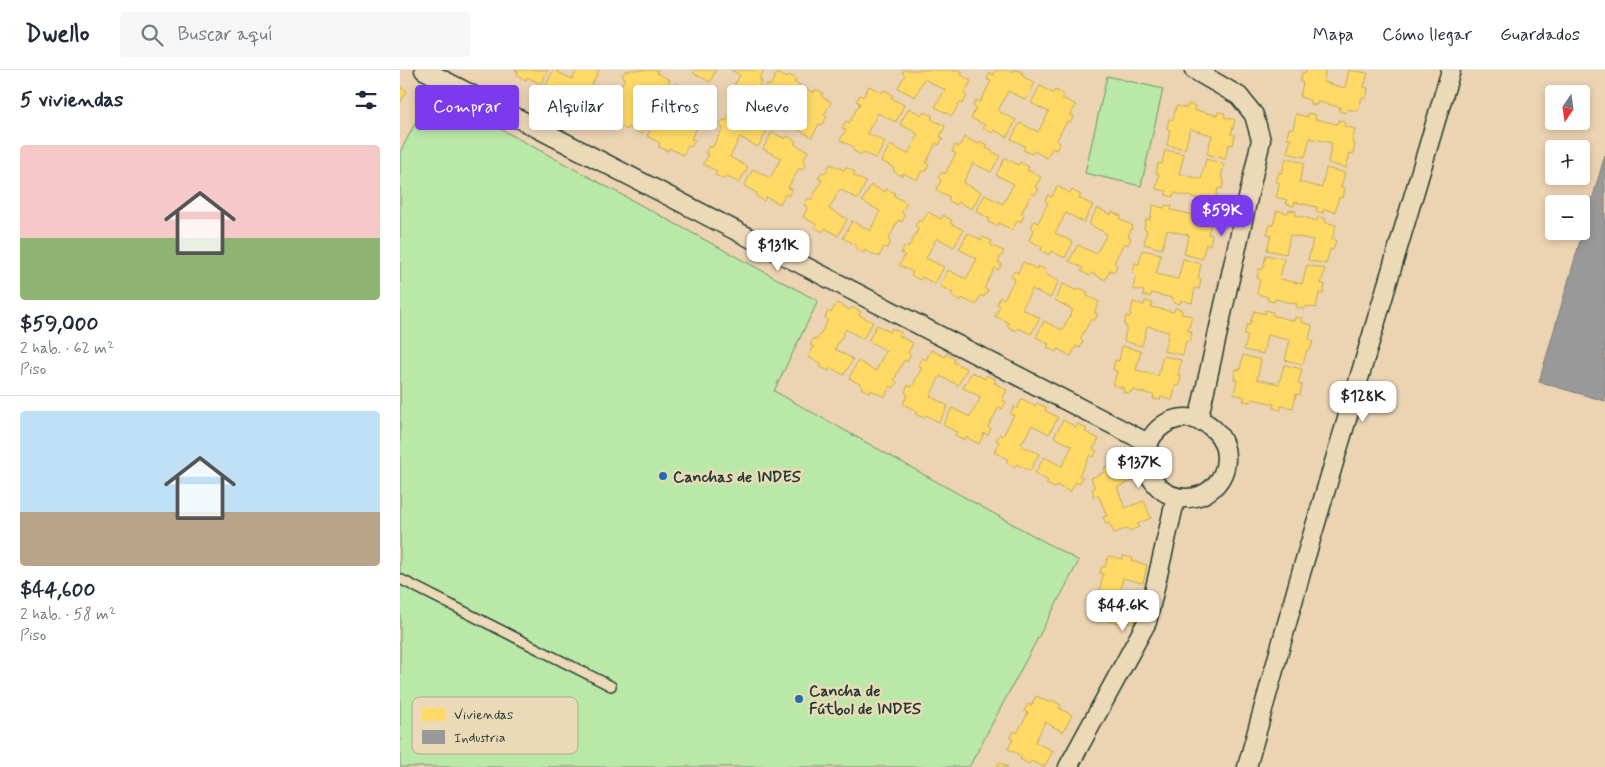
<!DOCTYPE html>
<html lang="es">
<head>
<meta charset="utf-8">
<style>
  :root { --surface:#fff; --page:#f6f6f7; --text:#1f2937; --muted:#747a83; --line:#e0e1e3; --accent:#7c3aed }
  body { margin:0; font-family:Mynerve,sans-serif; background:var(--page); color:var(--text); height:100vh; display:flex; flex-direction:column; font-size:19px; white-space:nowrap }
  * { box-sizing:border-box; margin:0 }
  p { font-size:16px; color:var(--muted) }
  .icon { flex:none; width:28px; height:28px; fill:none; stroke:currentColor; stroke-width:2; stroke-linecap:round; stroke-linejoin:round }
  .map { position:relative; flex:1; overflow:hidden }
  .drawer { display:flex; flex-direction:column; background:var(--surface); width:400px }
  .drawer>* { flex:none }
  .top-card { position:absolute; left:15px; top:15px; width:475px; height:45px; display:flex; gap:10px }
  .needle { width:32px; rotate:193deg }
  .fabs { position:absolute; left:1145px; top:15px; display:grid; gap:10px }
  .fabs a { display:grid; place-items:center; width:45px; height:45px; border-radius:5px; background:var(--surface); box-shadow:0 2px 8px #0003; font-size:25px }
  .price { position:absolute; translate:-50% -42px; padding:0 11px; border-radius:10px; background:#fff; color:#222; font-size:16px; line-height:32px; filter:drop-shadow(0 1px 2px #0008) }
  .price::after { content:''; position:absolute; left:50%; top:30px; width:15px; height:11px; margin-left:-8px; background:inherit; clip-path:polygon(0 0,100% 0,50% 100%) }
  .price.active { background:var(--accent); color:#fff }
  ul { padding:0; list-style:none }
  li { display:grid; align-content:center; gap:10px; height:265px; padding:0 20px }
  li+li { border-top:1px solid var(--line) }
  li span { display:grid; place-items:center; height:155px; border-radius:5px; color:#555 }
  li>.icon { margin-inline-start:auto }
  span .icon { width:90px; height:90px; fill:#fffc; stroke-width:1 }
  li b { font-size:21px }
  h2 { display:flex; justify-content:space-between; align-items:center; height:60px; padding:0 20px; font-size:21px }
  .pill { padding:0 18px; border-radius:5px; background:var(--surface); box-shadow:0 2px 8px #0003; font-size:18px; line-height:45px }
  .pill.active { background:var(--accent); color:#fff }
  header { display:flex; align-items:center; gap:30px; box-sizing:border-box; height:70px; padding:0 25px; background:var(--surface); border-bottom:1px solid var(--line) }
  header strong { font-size:24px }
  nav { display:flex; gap:28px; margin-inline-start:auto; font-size:18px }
  .search { width:350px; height:45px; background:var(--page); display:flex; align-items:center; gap:12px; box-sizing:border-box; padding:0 18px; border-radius:5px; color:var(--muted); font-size:19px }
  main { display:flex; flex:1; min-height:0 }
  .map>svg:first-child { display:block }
  .pitch { fill:#bae8a7; stroke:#6c926e }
  .homes { fill:#ffd966; stroke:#bcaa57 }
  .industry { fill:#999; stroke:#747d7b }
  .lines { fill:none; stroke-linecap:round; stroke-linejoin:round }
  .service-casing { stroke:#1f3d34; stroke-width:12 }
  .minor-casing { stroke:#1f3d34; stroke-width:21 }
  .service { stroke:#ecd9b7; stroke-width:9 }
  .minor { stroke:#ecd9b7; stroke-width:18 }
  .poi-dot { fill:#1f6fb2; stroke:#ecd9b7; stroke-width:2 }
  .labels { text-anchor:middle; stroke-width:5; stroke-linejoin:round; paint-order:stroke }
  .poi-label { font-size:16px; font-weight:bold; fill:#1f3d34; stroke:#ecd9b7; text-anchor:start }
  .key { fill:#ecd9b7; stroke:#aeaa90; stroke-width:1 }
  .key-label { font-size:14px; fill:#1f3d34 }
</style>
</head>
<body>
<header>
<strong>Dwello</strong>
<div class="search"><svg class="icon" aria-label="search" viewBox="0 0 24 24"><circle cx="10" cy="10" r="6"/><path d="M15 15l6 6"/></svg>Buscar aquí</div>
<nav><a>Mapa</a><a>Cómo llegar</a><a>Guardados</a></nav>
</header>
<main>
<section class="drawer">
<h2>5 viviendas<svg class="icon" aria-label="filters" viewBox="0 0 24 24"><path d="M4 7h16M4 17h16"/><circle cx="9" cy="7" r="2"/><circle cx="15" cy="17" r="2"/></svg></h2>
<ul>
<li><span style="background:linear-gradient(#f6c9c9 60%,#8fb573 0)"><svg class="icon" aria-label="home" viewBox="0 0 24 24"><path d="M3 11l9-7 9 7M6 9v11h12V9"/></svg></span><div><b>$59,000</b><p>2 hab. · 62 m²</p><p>Piso</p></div></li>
<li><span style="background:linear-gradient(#bfe0f5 65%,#b9a48a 0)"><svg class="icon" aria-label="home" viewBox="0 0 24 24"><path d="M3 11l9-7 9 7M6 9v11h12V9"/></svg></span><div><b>$44,600</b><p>2 hab. · 58 m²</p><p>Piso</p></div></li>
</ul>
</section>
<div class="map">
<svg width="1205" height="697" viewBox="0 0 1205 697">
  <rect width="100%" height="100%" fill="#ecd3b2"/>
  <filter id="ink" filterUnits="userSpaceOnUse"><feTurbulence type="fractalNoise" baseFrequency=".02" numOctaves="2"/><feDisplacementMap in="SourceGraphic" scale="10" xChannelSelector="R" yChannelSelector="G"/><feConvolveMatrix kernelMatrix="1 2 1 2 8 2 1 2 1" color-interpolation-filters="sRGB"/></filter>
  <g filter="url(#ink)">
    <g class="pitch">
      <path d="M707,6L763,19L741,116L685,103Z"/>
      <path d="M32,22L418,231L374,321L679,491L569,697H0V82Z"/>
    </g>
    <g class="homes">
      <path d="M115,0H148L141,14L127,7L126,10L117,5L118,2Z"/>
      <path d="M154,0L172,9L177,0H199L190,18L193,20L190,27L186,25L181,35L168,28L166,31L157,26L159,23L145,16Z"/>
      <path d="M226,0L229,2L230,0H258L257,3L270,10L261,27L243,18L233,38L251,47L242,64L228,57L227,60L218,55L220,52L206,45L212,35L208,33L211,27L215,28L225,8L222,6Z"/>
      <path d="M295,0H316L310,12L293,3Z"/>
      <path d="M331,0H364L359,9L362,11L357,20L354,18L347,31L330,23L340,5Z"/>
      <path d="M504,0H550L554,2L555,0H559L563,2L561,5L571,11L564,24L567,26L562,34L559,33L552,46L535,37L545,20L524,9L515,27L498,18L505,5L502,3Z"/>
      <path d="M596,0H609L613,2V0H617L623,3L622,6L635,13L626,30L608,21L598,41L616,50L607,67L594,60L592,63L583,58L585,55L571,48L576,38L573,36L576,30L580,32L591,11L587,10L590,3L594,5Z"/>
      <path d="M906,0H926L923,12L945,18L949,0L968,3L964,17L968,18L966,28L962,27L958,41L947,39L946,43L939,41L940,37L918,32L917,35L910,34V30L900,27L903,13L900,12L902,2L906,3Z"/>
      <path d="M377,3L387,8L389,5L396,9L394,12L414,23L416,19L423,23L421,26L431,32L424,45L427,47L422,55L419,54L412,67L395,58L405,40L385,30L375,47L359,39L365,25L362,24L367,15L370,16Z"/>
      <path d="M275,13L288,20L290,17L299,21L297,24L310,32L305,42L309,43L305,50L302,48L291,69L295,70L291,77L288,75L283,85L269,78L268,81L259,77L260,73L247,66L255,50L273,59L284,39L266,30Z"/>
      <path d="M469,16L482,23L484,20L493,25L491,28L504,35L496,52L478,43L467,63L485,72L476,89L463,82L461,85L452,80L454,77L440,70L446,60L442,58L446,51L449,53L460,33L456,31L460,25L463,27Z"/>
      <path d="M640,16L653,23L655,20L664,25L662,28L676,35L670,45L674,46L670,53L667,51L656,71L660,73L656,80L652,78L647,88L634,81L632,84L623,80L625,76L611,69L620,53L638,62L649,42L631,33Z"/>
      <path d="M0,17L7,21L0,33Z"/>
      <path d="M788,34L795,36L794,40L817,45L818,42L825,43L824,47L835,50L831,64L835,65L833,75L829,74L825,89L807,84L812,65L790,59L785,79L767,75L770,60L767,59L769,49L773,50L776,36L787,38Z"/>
      <path d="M509,38L522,45L524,42L533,46L531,49L545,56L540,67L543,68L539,75L536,73L526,93L529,95L525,102L522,100L517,110L503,103L502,106L493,101L494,98L481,91L490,75L508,84L518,64L500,54Z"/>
      <path d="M332,41L345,48L347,45L356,50L354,53L367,60L358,77L340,67L330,87L348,97L339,113L326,106L324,109L315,105L317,101L303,94L309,85L305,83L309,76L312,78L323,58L319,56L323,50L326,51Z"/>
      <path d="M908,43L916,45L915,49L937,54L938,50L945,52L944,56L955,59L952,73L955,74L953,84L950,83L946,98L928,93L932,73L910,68L905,87L887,83L891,68H887L889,58L893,59L896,44L908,47Z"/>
      <path d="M372,62L385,69L387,66L396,71L394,74L408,81L403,91L406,93L402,100L399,98L388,118L392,119L388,126L385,124L380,134L366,127L364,131L356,126L357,123L344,116L353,99L370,108L381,88L363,79Z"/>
      <path d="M564,67L578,74L579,71L588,75L586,78L600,86L591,102L573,93L563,113L581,122L572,139L558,132L557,135L548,130L550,127L536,120L541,110L538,108L542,102L545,104L556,83L552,82L555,75L559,77Z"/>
      <path d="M765,80L784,84L779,104L801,109L806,89L824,94L821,108L824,109L822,119L818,118L815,133L804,130L803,134L796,132L797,128L774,123L773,127L766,125L767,121L756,119L759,104L756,103L758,93L762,94Z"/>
      <path d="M605,88L618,95L620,92L629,97L627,100L641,107L635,117L639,119L635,125L632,123L621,144L624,145L621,152L618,150L612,160L599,153L597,156L588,152L590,149L576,141L585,125L603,134L614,114L596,105Z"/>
      <path d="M886,88L904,93L899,112L922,118L926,98L945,103L941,117L945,118L943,128L939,127L935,142L924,139L923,143L916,141L917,137L895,132L894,136L886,134L887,130L876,127L880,113L876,112L879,102L882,103Z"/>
      <path d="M430,94L444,100L446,97L455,102L453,105L466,112L458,129L440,119L429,139L447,149L438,166L425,158L423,162L414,157L416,154L403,147L408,137L404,135L408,128L411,130L422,110L418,108L422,102L425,103Z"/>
      <path d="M471,115L485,122L486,119L495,123L494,126L507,133L501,143L505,145L502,152L498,150L488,170L491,172L487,178L484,177L479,187L465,180L464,183L455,178L456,175L443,168L452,151L470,161L480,141L462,131Z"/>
      <path d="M657,116L670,123L672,120L681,125L679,128L693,135L684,152L666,143L655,163L673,172L665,188L651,181L649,185L641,180L642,177L629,170L634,160L631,158L634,151L638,153L648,133L645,131L648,125L652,127Z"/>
      <path d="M753,135L764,138L765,135L772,136L771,140L794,145L795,141L802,143L801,147L812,150L808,164L812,165L810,175L806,174L802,189L784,184L789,165L767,160L762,179L744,174L747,160L744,159L746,149L750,150Z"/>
      <path d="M697,138L711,145L712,142L721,146L720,149L733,156L728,166L731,168L728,175L724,173L714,193L717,195L714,202L710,200L705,210L692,203L690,206L681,201L683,198L669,191L678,175L696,184L707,164L689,154Z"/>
      <path d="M889,140L896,141L895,145L917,151L918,147L926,149L924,152L936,155L932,170H936L933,180L930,179L926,194L908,190L913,170L890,165L886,184L867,180L871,165L867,164L870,155H873L877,141L888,143Z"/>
      <path d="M528,142L541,149L543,145L552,150L550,153L563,160L554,177L537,168L526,188L544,197L535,214L522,207L520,210L511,205L513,202L499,195L505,185L501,183L505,176L508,178L519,158L515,156L519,150L522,152Z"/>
      <path d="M568,163L581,170L583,167L592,171L590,175L604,181L598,192L602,194L598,200L595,198L584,218L588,220L584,227L581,225L576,235L562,228L561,231L552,226L553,223L540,216L548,200L566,209L577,189L559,179Z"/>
      <path d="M742,180L761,184L756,204L778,209L783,189L801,194L798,209H801L799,219L795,218L792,233L781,230L780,234L773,232V228L751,223L750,227L743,225L744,221L733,219L736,204L733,203L735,193L739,194Z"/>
      <path d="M866,185L884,189L880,209L902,214L907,195L925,199L921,214H925L923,224L919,223L916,238L905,236L904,239L896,237L897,234L875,229L874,232L867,230L868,227L857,224L860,209L857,208L859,199H863Z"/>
      <path d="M623,192L637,199L638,196L647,201L645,204L659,211L650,228L632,219L622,239L640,248L631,264L618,258L616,261L607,256L609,253L595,246L600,236L597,234L600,227L604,229L615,209L611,207L614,201L618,203Z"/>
      <path d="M663,214L677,221L679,218L688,222L686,225L699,232L694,243L698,244L694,251L691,249L680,269L683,271L680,278L676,276L671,286L658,279L656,282L647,277L649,274L636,267L644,251L662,260L673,240L655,230Z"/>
      <path d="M745,231L753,233L751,237L774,242L775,238L782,240L781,244L792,246L788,261L792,262L790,272L786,271L783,285L764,281L769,262L747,256L742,276L724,271L727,256H724L726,246L730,247L733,232L744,235Z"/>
      <path d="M437,233L450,240L452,237L461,242L459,245L473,252L463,269L446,259L435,279L453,289L444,305L431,298L429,301L420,297L422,294L408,287L414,277L410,275L414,268L417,270L428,250L425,248L428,241L431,243Z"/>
      <path d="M865,240L873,242L872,245L894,251L895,247L903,249L901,252L912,255L909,270L913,271L910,280H907L903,294L885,290L890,270L867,265L863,284L844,280L848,265L844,264L847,255H850L854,241L865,244Z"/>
      <path d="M477,255L490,262L492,258L501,263L499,266L513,273L508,283L511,285L507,292L504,290L494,310L497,312L494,318L490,316L485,327L471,320L470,323L461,318L462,315L449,308L458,291L476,301L486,280L468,271Z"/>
      <path d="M722,276L741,281L736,300L758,306L763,286L781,290L778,305L781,306L779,316L776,315L772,330L761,327L760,330L753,329L754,325L732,320L730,323L723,322L724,318L713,315L717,301L713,300L715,290L719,291Z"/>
      <path d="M531,280L545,287L546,284L555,289L553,292L567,299L558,315L540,306L530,326L548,336L539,352L526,345L524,348L515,344L517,341L503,334L508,324L505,322L508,315L512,317L522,297L519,295L522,288L526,290Z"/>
      <path d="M843,285L861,290L857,309L879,314L884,295L902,299L898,314L902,315L900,325L896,324L893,338L881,336V340L873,338L874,334L852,329L851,332L843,331L845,327L834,324L837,310L834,309L836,299L840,300Z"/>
      <path d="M572,302L585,309L587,305L596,310L594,313L607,320L602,330L606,332L602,339L599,337L588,357L591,359L588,365L584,363L579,374L566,367L564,370L555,365L557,362L543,355L552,338L570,347L581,327L563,318Z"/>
      <path d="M622,329L636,336L637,333L646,337L645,341L658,347L649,364L632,355L621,375L639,384L630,401L617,394L615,397L606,392L608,389L594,382L599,372L596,370L600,364L603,366L614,345L610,344L614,337L617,339Z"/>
      <path d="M663,350L676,357L678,354L687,359L685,362L699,369L693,379L697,381L693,387L690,385L679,406L683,407L679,414L676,412L670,422L657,415L655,418L646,414L648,411L635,403L644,387L662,396L672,376L654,367Z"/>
      <path d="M728,392L735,410L717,417L725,438L744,431L751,448L737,454L739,457L729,461L728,458L714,463L709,453L706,454L703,447L707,446L698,425L694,427L692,419L695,418L691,408L705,402L704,398L713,395L714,398Z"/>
      <path d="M708,486L723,489V486L733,488L732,491L747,495L743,513L723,508L719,531L738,535L734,554L719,550L718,553L709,552V548L694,545L697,534L693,533L695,525L699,526L703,504L700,503L702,496L705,497Z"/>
      <path d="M636,626L650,633L652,630L661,635L659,638L672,645L663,662L645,652L635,672L653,681L644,697L631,691L629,694L620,689L622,686L608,679L613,669L610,668L614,661L617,663L628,643L624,641L628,634L631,636Z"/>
      <path d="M599,692L608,697H597Z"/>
    </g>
    <path class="industry" d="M1205,85V331L1139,312Z"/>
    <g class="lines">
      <g class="service-casing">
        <path id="service" d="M0,509L211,616"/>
      </g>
      <g class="minor-casing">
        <g id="minor">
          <path d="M24,0L748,373"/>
          <path d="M794,0L839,26L854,45L861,70L798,351"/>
          <circle cx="786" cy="388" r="40"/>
          <path d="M668,697L747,552L776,427"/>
          <path d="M847,697L901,503L1051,0"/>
        </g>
      </g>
      <use href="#service" class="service"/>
      <use href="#minor" class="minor"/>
    </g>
  </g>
  <g class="poi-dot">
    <circle cx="263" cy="406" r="5"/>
    <circle cx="399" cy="629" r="5"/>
  </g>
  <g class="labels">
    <g class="poi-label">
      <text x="273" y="412">Canchas de INDES</text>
      <text x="409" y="626">Cancha de<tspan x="409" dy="18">Fútbol de INDES</tspan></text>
    </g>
  </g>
  <rect x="12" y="627" width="166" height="57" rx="8" class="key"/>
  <rect x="22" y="638" width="23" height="13" fill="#ffd966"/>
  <rect x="22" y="660" width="23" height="14" fill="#999"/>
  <g class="key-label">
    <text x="54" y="649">Viviendas</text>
    <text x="54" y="672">Industria</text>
  </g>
</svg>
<div class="fabs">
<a><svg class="needle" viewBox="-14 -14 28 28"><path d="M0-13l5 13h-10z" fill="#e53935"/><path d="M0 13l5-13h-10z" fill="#747a83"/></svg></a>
<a>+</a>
<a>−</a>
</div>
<b class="price active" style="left:822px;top:167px">$59K</b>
<b class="price" style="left:378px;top:202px">$131K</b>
<b class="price" style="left:963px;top:353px">$128K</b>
<b class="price" style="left:739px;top:419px">$137K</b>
<b class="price" style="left:723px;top:562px">$44.6K</b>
<div class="top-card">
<a class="pill active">Comprar</a>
<a class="pill">Alquilar</a>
<a class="pill">Filtros</a>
<a class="pill">Nuevo</a>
</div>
</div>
</main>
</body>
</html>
